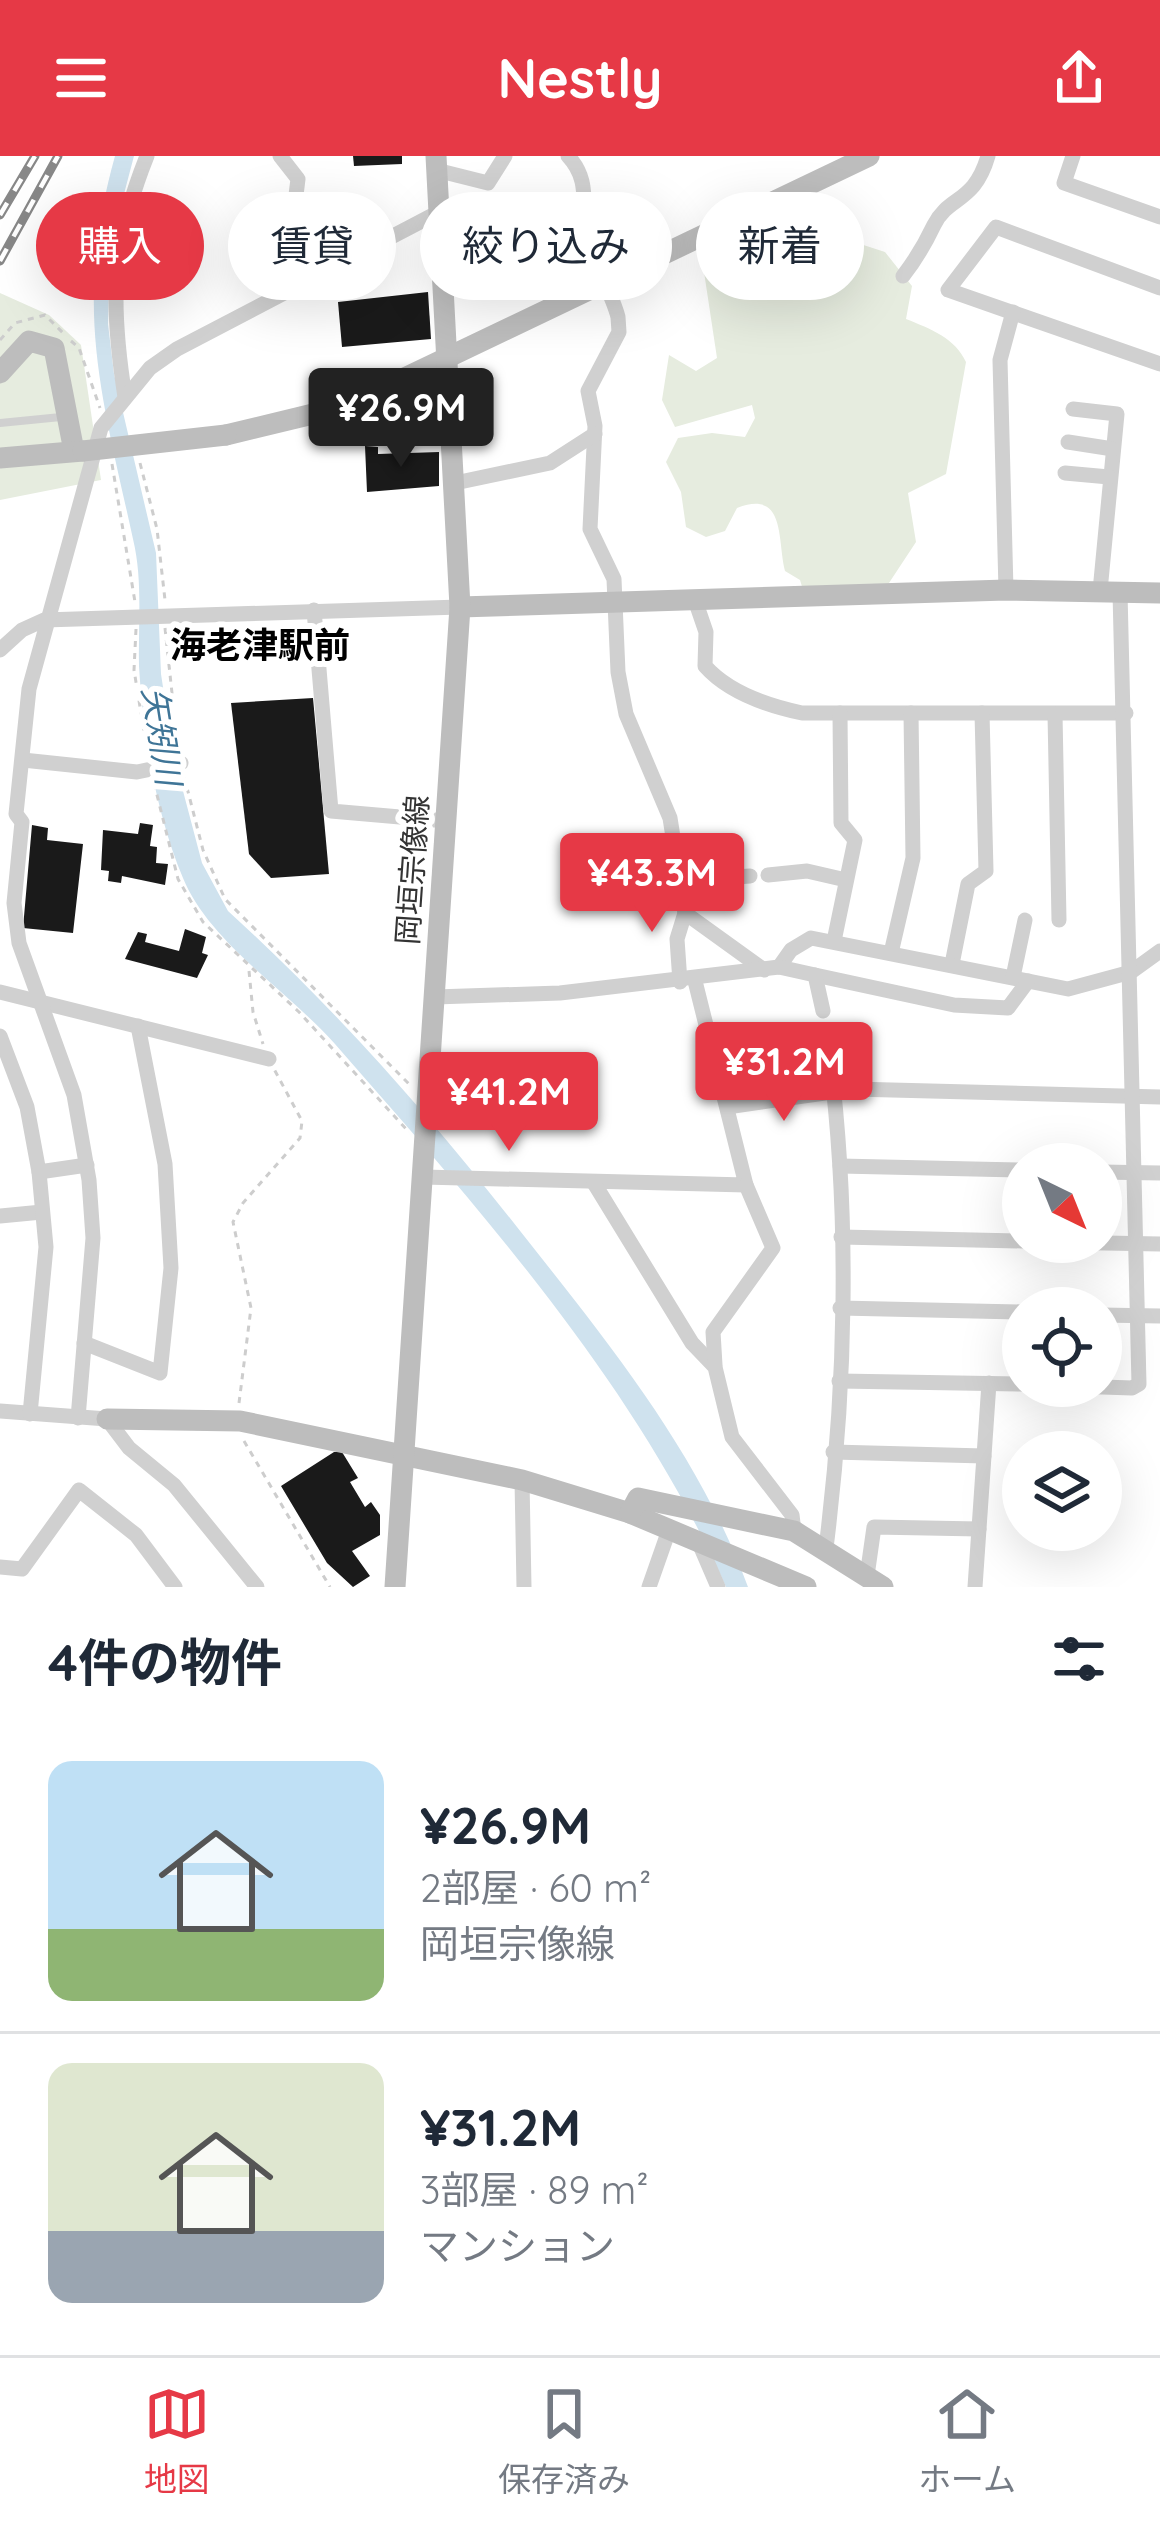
<!DOCTYPE html>
<html lang="ja">
<head>
<meta charset="utf-8">
<style>
  :root { --surface:#fff; --page:#f2f2f3; --text:#1f2937; --muted:#747a83; --line:#e0e1e3; --accent:#e63946 }
  body { margin:0; font-family:Quicksand,"Noto Sans JP",sans-serif; background:var(--page); color:var(--text); height:100vh; display:flex; flex-direction:column; font-size:45px; white-space:nowrap }
  * { box-sizing:border-box; margin:0 }
  p { font-size:39px; color:var(--muted) }
  .icon { flex:none; width:66px; height:66px; fill:none; stroke:currentColor; stroke-width:2; stroke-linecap:round; stroke-linejoin:round }
  .map { position:relative; height:1431px; overflow:hidden }
  .side { display:flex; flex-direction:column; background:var(--surface); flex:1 }
  .side>* { flex:none }
  .guide { position:absolute; left:36px; top:36px; width:1089px; height:108px; display:flex; gap:24px }
  .needle { width:78px; rotate:137deg }
  .buttons { position:absolute; left:1002px; top:987px; display:grid; gap:24px }
  .buttons a { display:grid; place-items:center; width:120px; height:120px; border-radius:50%; background:var(--surface); box-shadow:0 12px 48px #0002; font-size:60px }
  .price { position:absolute; translate:-50% -102px; padding:0 27px; border-radius:12px; background:var(--accent); color:#fff; font-size:39px; line-height:78px; filter:drop-shadow(0 3px 6px #0008) }
  .price::after { content:''; position:absolute; left:50%; top:72px; width:36px; height:27px; margin-left:-18px; background:inherit; clip-path:polygon(0 0,100% 0,50% 100%) }
  .price.active { background:#222; color:#fff }
  ul { padding:0; list-style:none }
  li { display:flex; align-items:center; gap:36px; height:300px; padding:0 48px }
  li+li { border-top:3px solid var(--line) }
  li span { display:grid; place-items:center; flex:none; width:336px; height:240px; border-radius:24px; color:#555 }
  li>.icon { margin-inline-start:auto }
  span .icon { width:144px; height:144px; fill:#fffc; stroke-width:1 }
  li b { font-size:51px }
  h2 { display:flex; justify-content:space-between; align-items:center; height:144px; padding:0 48px; font-size:51px }
  .tag { padding:0 42px; border-radius:54px; background:var(--surface); box-shadow:0 12px 48px #0002; font-size:42px; line-height:108px }
  .tag.active { background:var(--accent); color:#fff }
  header { display:flex; justify-content:space-between; align-items:center; height:156px; padding:0 48px; background:var(--accent); color:#fff; font-size:54px; font-weight:700 }
  .dock { display:flex; justify-content:space-around; align-items:center; height:168px; border-top:3px solid var(--line); background:var(--surface); font-size:33px; color:var(--muted) }
  .dock a { display:grid; justify-items:center; gap:6px }
  .dock .active { color:var(--accent) }
  .map>svg:first-child { display:block }
  .green { fill:#e6ecdf }
  .water { fill:#cfe2ee }
  .building { fill:#1a1a1a }
  .lines { fill:none; stroke-linecap:round; stroke-linejoin:round }
  .path { stroke:#cdcdcd; stroke-width:3; stroke-dasharray:6 6; stroke-linecap:butt }
  .lane { stroke:#d0d0d0; stroke-width:8 }
  .street { stroke:#d0d0d0; stroke-width:15 }
  .secondary { stroke:#bdbdbd; stroke-width:21 }
  .rail-casing { stroke:#888; stroke-width:9 }
  .rail { stroke:#fff; stroke-width:4.5; stroke-dasharray:14; stroke-linecap:butt }
  .secondary-bridge { stroke:#bdbdbd; stroke-width:21 }
  .labels { text-anchor:middle; stroke-width:12; stroke-linejoin:round; paint-order:stroke }
  .street-label { font-size:30px; fill:#333; stroke:#fff }
  .water-label { font-size:33px; font-style:italic; fill:#3f7597; stroke:#fff }
  .quarter-label { font-size:36px; font-weight:bold; fill:#000; stroke:#fff }
</style>
</head>
<body>
<header><svg class="icon" aria-label="menu" viewBox="0 0 24 24"><path d="M4 6h16M4 12h16M4 18h16"/></svg>Nestly<svg class="icon" aria-label="share" viewBox="0 0 24 24"><path d="M12 15V3M7 8l5-5 5 5M5 13v7h14v-7"/></svg></header>
<div class="map">
<svg width="1160" height="1431" viewBox="0 0 1160 1431">
  <rect width="100%" height="100%" fill="#fff"/>
  <g class="green">
    <path d="M815,58L837,61L848,84L885,96L912,130L906,163C931,173 955,182 966,206L946,318L908,337L916,386L887,430L804,437L800,424L785,415C777,383 786,333 737,352L725,375L706,381L686,371L681,336L666,306L678,282L712,277L745,281L755,262L752,249L675,271L662,244L669,199L696,215L717,202L701,96L754,75L772,100L792,105L807,82L802,65Z"/>
    <path d="M0,137L49,159L81,189L101,324L0,344Z"/>
  </g>
  <path class="water" d="M115,0H134L110,91L108,168L114,218L156,397L161,518L173,597L202,707L228,755C335,852 428,958 517,1071C606,1184 698,1295 748,1431H726C635,1227 481,1055 335,888C289,836 209,786 183,722C156,658 143,579 139,510C138,468 143,424 133,383C101,236 73,151 115,0Z"/>
  <g class="building">
    <path d="M353,0H402V8L354,10Z"/>
    <path d="M428,136L431,183L342,191L338,146Z"/>
    <path d="M382,261H415L413,281L382,282Z"/>
    <path d="M365,290L378,291V298L439,296V330L367,336Z"/>
    <path d="M313,542L329,718L271,722L249,698L231,547Z"/>
    <path d="M140,667L153,669L150,690L157,691L156,707L168,708L165,729L122,720L121,727L108,725L109,715L101,714L103,674L138,678Z"/>
    <path d="M32,669L48,672L47,684L83,688L73,777L23,772Z"/>
    <path d="M185,773L206,781L202,797L208,799L197,822L125,803L138,776L147,778L145,786L179,795Z"/>
    <path d="M334,1296H342L358,1322L350,1326L365,1351L371,1346L380,1359V1379L352,1395L370,1420L353,1431L327,1407L281,1330Z"/>
  </g>
  <g class="lines">
    <g class="path">
      <path d="M0,184L15,167L45,159L64,178"/>
      <path d="M71,185L79,192L100,252"/>
      <path d="M140,307L157,373L165,444"/>
      <path d="M112,308L135,446"/>
      <path d="M165,472L178,593"/>
      <path d="M136,473L134,514L148,600"/>
      <path d="M184,620L203,694L225,743L410,929"/>
      <path d="M154,627L178,723L203,766L299,856L407,974"/>
      <path d="M249,815L253,856L263,888"/>
      <path d="M825,869L828,889"/>
      <path d="M239,1247L251,1152L233,1066L243,1047L300,982L302,965L274,913"/>
      <path d="M244,1285L330,1431"/>
    </g>
    <path class="lane" d="M0,267L61,261"/>
    <g class="street">
      <path d="M280,0L298,23L292,71L347,102"/>
      <path d="M568,0C592,26 580,50 587,81C593,108 611,134 618,161L619,176L588,235L595,270L590,373L614,423L618,516L626,558L670,662L685,757L677,783L680,826"/>
      <path d="M1073,0L1064,27L1160,61"/>
      <path d="M436,14L488,27L505,0"/>
      <path d="M903,120C917,102 925,88 934,69C949,39 974,48 988,0"/>
      <path d="M443,123L527,130L569,121L582,137"/>
      <path d="M1160,132L996,71L948,134L1160,208"/>
      <path d="M125,241C110,146 111,90 147,0"/>
      <path d="M1073,253L1117,258L1100,435"/>
      <path d="M1068,286L1113,293"/>
      <path d="M1065,317L1109,321"/>
      <path d="M455,327L550,307L595,278"/>
      <path d="M1006,434L1000,204L1013,156"/>
      <path d="M695,444L706,476L705,510C728,536 769,550 802,557H1126"/>
      <path d="M314,454L331,655L446,665"/>
      <path d="M0,494L22,474L44,464L460,451"/>
      <path d="M1055,558L1059,764"/>
      <path d="M23,604L137,616L181,607"/>
      <path d="M768,719L807,715L846,724"/>
      <path d="M680,725L750,720"/>
      <path d="M685,757L764,814"/>
      <path d="M834,785L855,684L841,667L840,557"/>
      <path d="M891,797L913,702L911,557"/>
      <path d="M952,808L968,728L986,715L982,557"/>
      <path d="M779,811L791,794L811,782L1068,833L1131,816L1160,795"/>
      <path d="M815,819L954,849L1008,852L1028,825"/>
      <path d="M1013,821L1025,764"/>
      <path d="M0,836L269,903"/>
      <path d="M435,841L560,837L779,811L815,819L823,855"/>
      <path d="M0,880L27,951L39,1016"/>
      <path d="M727,951L853,933L1160,941"/>
      <path d="M840,1010L1023,1014"/>
      <path d="M1101,1016L1160,1017"/>
      <path d="M423,1021L746,1029L695,825"/>
      <path d="M594,1027L692,1187L715,1211L732,1281L792,1359L794,1375"/>
      <path d="M0,1060L42,1056"/>
      <path d="M841,1081L1023,1085"/>
      <path d="M1050,1086L1160,1088"/>
      <path d="M840,1152L1023,1156"/>
      <path d="M1101,1159L1160,1160"/>
      <path d="M84,1187L160,1217L171,1112L165,1008L138,870"/>
      <path d="M715,1209L713,1176L773,1092L746,1029"/>
      <path d="M839,1225L1023,1228"/>
      <path d="M1073,1230L1132,1232L1139,1228L1120,436"/>
      <path d="M0,1255L107,1263L129,1292L174,1329L257,1431"/>
      <path d="M30,1258L46,1091L39,1016L87,1009"/>
      <path d="M78,1262L93,1082L89,1024L74,939L19,787L14,747L22,666L16,658L29,533L101,272L150,212L177,193L439,56"/>
      <path d="M833,1296L984,1300"/>
      <path d="M522,1324L524,1431"/>
      <path d="M699,1387L718,1431"/>
      <path d="M826,1392C846,1233 850,1062 830,903"/>
      <path d="M0,1411L22,1413L79,1334L136,1379L175,1431"/>
      <path d="M867,1420L874,1371L979,1373"/>
      <path d="M649,1431L669,1374"/>
      <path d="M975,1431L989,1227"/>
    </g>
    <g class="secondary">
      <path d="M0,217L29,185L54,192L74,295"/>
      <path d="M226,279L346,250L869,0"/>
      <path d="M0,302L83,295"/>
      <path d="M460,451L1006,434L1160,437"/>
      <path d="M107,1263L240,1265L522,1324L630,1357L806,1431"/>
      <path d="M630,1357L638,1342L794,1375L883,1431"/>
      <path d="M395,1431L460,451L436,0"/>
    </g>
    <g class="rail-casing">
      <g id="rail">
        <path d="M0,59L35,0"/>
        <path d="M0,105L58,0"/>
      </g>
    </g>
    <use href="#rail" class="rail"/>
    <path class="secondary-bridge" d="M83,295L226,279"/>
  </g>
  <g class="labels">
    <g class="street-label">
      <text transform="translate(413 714) rotate(-86)" y="10">岡垣宗像線</text>
    </g>
    <g class="water-label">
      <text transform="translate(162 580) rotate(81)" y="12">矢矧川</text>
    </g>
    <g class="quarter-label">
      <text x="260" y="502">海老津駅前</text>
    </g>
  </g>
</svg>
<div class="buttons">
<a><svg class="needle" viewBox="-14 -14 28 28"><path d="M0-13l5 13h-10z" fill="#e53935"/><path d="M0 13l5-13h-10z" fill="#747a83"/></svg></a>
<a><svg class="icon" aria-label="locate" viewBox="0 0 24 24"><circle cx="12" cy="12" r="6"/><path d="M12 2v4M12 18v4M2 12h4M18 12h4"/></svg></a>
<a><svg class="icon" aria-label="layers" viewBox="0 0 24 24"><path d="M12 4l9 5-9 5-9-5zM3 14l9 5 9-5"/></svg></a>
</div>
<b class="price active" style="left:401px;top:314px">¥26.9M</b>
<b class="price" style="left:652px;top:779px">¥43.3M</b>
<b class="price" style="left:784px;top:968px">¥31.2M</b>
<b class="price" style="left:509px;top:998px">¥41.2M</b>
<div class="guide">
<a class="tag active">購入</a>
<a class="tag">賃貸</a>
<a class="tag">絞り込み</a>
<a class="tag">新着</a>
</div>
</div>
<section class="side">
<h2>4件の物件<svg class="icon" aria-label="filters" viewBox="0 0 24 24"><path d="M4 7h16M4 17h16"/><circle cx="9" cy="7" r="2"/><circle cx="15" cy="17" r="2"/></svg></h2>
<ul>
<li><span style="background:linear-gradient(#bfe0f5 70%,#8fb573 0)"><svg class="icon" aria-label="home" viewBox="0 0 24 24"><path d="M3 11l9-7 9 7M6 9v11h12V9"/></svg></span><div><b>¥26.9M</b><p>2部屋 · 60 m²</p><p>岡垣宗像線</p></div></li>
<li><span style="background:linear-gradient(#dfe7d0 70%,#9aa5b1 0)"><svg class="icon" aria-label="home" viewBox="0 0 24 24"><path d="M3 11l9-7 9 7M6 9v11h12V9"/></svg></span><div><b>¥31.2M</b><p>3部屋 · 89 m²</p><p>マンション</p></div></li>
</ul>
</section>
<nav class="dock">
<a class="active"><svg class="icon" aria-label="map" viewBox="0 0 24 24"><path d="M3 6l6-2 6 2 6-2v14l-6 2-6-2-6 2zM9 4v14M15 6v14"/></svg>地図</a>
<a><svg class="icon" aria-label="saved" viewBox="0 0 24 24"><path d="M7 4h10v16l-5-4-5 4z"/></svg>保存済み</a>
<a><svg class="icon" aria-label="home" viewBox="0 0 24 24"><path d="M3 11l9-7 9 7M6 9v11h12V9"/></svg>ホーム</a>
</nav>
</body>
</html>
